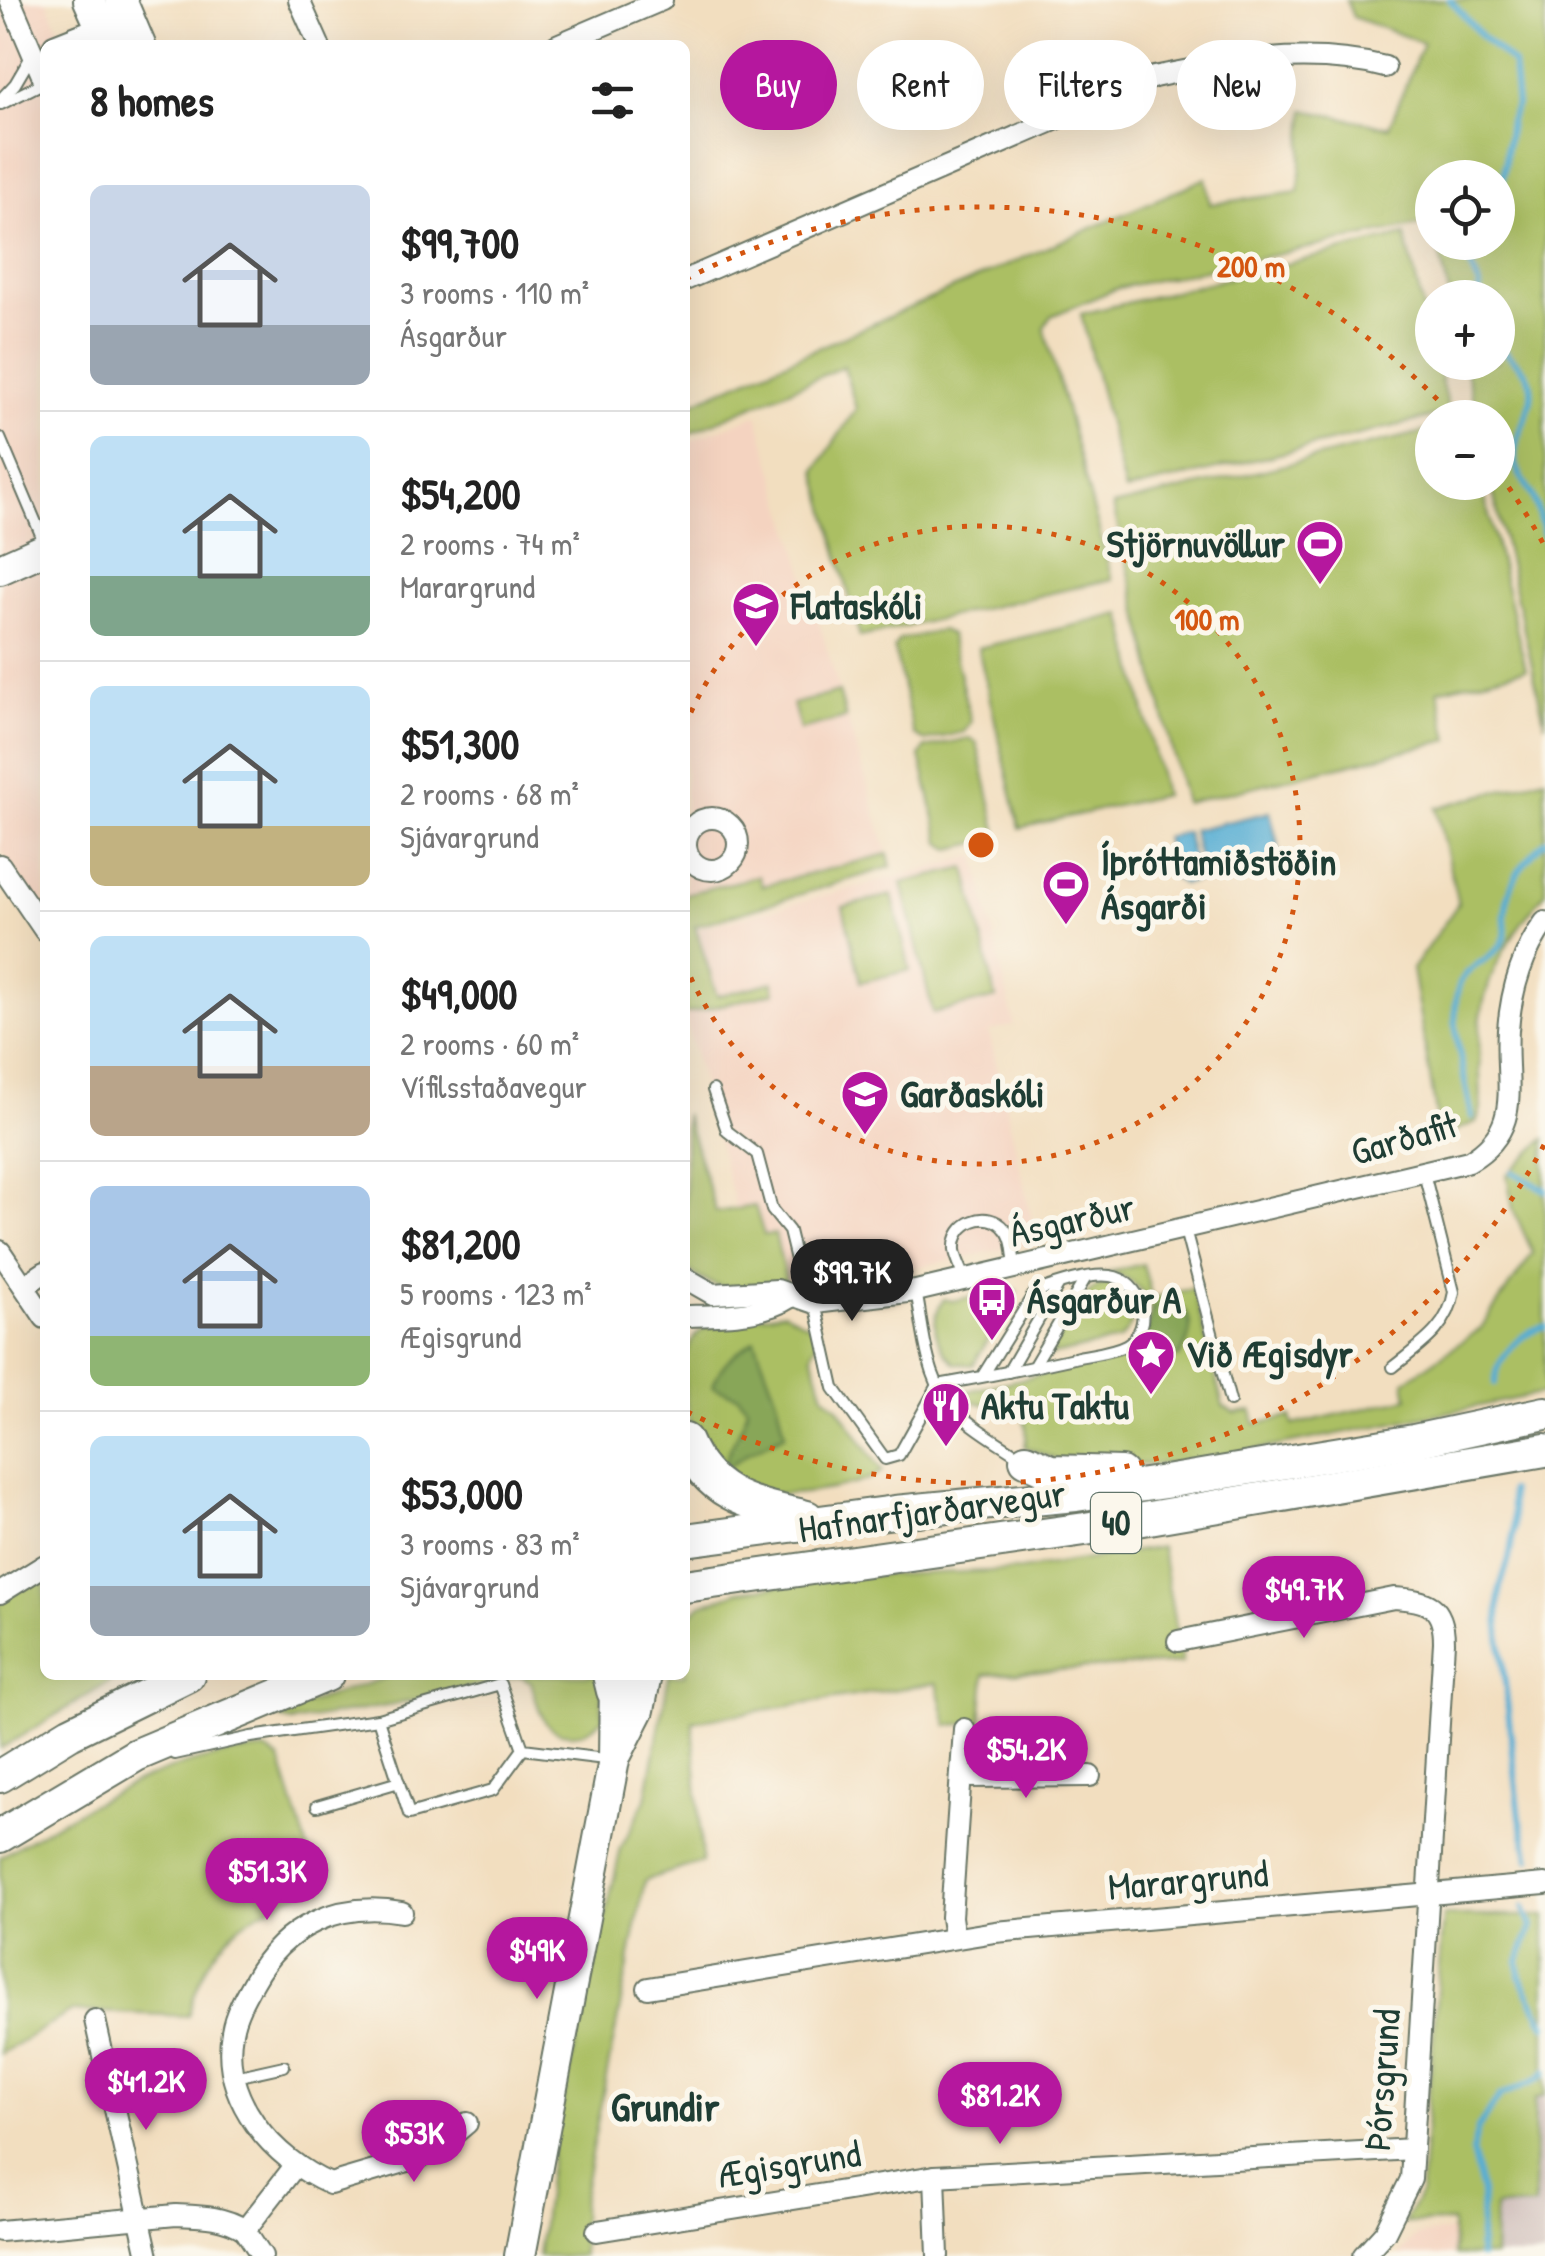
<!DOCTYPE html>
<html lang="en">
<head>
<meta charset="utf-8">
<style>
  :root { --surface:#fff; --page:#f6f6f6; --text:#222; --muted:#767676; --line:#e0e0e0; --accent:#b5179e }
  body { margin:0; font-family:"Patrick Hand",sans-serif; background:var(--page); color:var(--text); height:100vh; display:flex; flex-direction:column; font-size:38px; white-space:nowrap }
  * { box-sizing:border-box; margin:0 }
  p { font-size:32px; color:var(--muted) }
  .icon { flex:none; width:55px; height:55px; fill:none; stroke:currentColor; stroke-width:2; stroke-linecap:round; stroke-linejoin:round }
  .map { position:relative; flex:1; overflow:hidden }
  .drawer { position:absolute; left:40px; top:40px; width:650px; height:1640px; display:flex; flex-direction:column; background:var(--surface); border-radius:15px; box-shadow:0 10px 40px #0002 }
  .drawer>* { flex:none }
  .banner { position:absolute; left:720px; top:40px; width:675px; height:90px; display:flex; gap:20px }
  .tools { position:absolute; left:1415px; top:160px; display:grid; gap:20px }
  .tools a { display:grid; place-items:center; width:100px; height:100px; border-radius:50%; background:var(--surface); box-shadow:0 10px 40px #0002; font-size:50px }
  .price { position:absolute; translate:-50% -85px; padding:0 22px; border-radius:35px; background:var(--accent); color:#fff; font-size:32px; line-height:65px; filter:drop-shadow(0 2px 5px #0008) }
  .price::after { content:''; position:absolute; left:50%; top:60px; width:30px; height:22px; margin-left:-15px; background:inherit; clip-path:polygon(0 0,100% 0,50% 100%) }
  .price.active { background:#222; color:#fff }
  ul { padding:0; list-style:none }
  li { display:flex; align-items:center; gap:30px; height:250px; padding:0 50px }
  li+li { border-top:2px solid var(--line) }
  li span { display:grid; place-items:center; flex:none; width:280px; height:200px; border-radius:15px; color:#555 }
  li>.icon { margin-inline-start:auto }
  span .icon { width:120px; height:120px; fill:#fffc; stroke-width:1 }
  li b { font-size:42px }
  h2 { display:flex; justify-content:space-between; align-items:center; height:120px; padding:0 50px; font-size:42px }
  .tag { padding:0 35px; border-radius:45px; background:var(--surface); box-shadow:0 10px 40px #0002; font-size:35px; line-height:90px }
  .tag.active { background:var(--accent); color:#fff }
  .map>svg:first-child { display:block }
  .built { fill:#f4d3c0 }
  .industrial { fill:#d0c0bc }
  .green { fill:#abbf63; stroke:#657e4c; stroke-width:2.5 }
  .forest { fill:#88a659; stroke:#547246; stroke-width:2.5 }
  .water { fill:#56add3; stroke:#3a7584; stroke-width:2.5 }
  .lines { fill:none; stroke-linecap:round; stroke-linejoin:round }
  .stream { stroke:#56add3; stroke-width:6 }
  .lane-casing { stroke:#697565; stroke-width:14 }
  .street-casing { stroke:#697565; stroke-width:24 }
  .secondary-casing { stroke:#697565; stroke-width:34 }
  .primary-casing { stroke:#697565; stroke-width:36 }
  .lane { stroke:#fff; stroke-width:10 }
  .street { stroke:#fff; stroke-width:20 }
  .secondary { stroke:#fff; stroke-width:30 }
  .primary { stroke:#fff; stroke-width:32 }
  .ring { fill:none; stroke:#d45610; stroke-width:5; stroke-dasharray:5 10 }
  .labels { text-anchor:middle; stroke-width:10; stroke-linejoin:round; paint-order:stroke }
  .shield { fill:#fbf7ec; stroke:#61756b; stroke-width:2.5 }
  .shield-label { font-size:35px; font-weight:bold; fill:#1f3d34 }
  .poi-label { font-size:38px; font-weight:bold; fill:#1f3d34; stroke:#fbf7ec; text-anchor:start }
  .street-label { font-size:38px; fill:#1f3d34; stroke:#fbf7ec }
  .neighbourhood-label { font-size:40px; font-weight:bold; fill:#1f3d34; stroke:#fbf7ec }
  .centre { fill:#d45610; stroke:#fbf7ec; stroke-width:5 }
  .ring-label { font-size:30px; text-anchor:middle; font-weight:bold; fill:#d45610; stroke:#fbf7ec; stroke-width:10; stroke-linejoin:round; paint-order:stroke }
</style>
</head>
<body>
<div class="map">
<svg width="1545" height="2256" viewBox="0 0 1545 2256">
  <rect width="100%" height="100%" fill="#fbf7ec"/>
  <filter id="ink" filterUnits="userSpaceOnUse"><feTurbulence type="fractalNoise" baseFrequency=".01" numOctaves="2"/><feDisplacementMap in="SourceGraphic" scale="20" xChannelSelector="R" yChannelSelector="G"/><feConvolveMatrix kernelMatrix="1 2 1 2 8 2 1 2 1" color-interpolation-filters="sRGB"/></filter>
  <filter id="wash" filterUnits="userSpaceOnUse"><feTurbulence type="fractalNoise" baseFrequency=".0048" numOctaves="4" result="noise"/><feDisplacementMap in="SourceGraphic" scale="40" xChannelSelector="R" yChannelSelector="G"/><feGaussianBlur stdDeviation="2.25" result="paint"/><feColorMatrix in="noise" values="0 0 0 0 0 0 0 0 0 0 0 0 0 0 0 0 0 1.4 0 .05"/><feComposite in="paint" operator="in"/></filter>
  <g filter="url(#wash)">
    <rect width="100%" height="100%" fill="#f2debf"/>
    <g class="built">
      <path d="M0,0H47L65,45H45V916L0,848Z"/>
      <path d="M757,415L888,854L761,886L758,876L685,894V443Z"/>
      <path d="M976,856L1014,1025L989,1032L1037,1242L807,1290L753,1275L685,1017V932Z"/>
      <path d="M1453,2231L1454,2256H1398L1415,2236Z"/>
    </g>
    <path class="industrial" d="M1545,2095V2256H1494L1495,2207L1534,2205L1535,2098Z"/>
    <g class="green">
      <path d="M1346,0H1530L1545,8V724L1491,483L1498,482V418L1477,417L1464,363L1498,362V298L1450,297L1437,243L1498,242V178H1432V222L1118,288L1051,316L1044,327L1112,579L860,637L816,470L856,409L844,366L685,435V406L1206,178L1210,204L1299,192L1305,110L1389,127L1423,43L1353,17Z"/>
      <path d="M1405,235L1432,346V362L1437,363L1449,413L1125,491L1081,314Z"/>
      <path d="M1432,430V482L1481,483L1526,669L1438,690L1449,740L1185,803L1113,506Z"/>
      <path d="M1122,614L1164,795L1020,828L978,648Z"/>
      <path d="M942,630L950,635L971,722L964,732L925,741L914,735L894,648L899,640Z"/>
      <path d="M839,692L846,718L800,730L793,704Z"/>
      <path d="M969,738L977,743L997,830L991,840L951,849L941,843L920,756L925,748Z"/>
      <path d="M1545,778V893C1515,929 1488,967 1481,1016C1477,1046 1481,1079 1481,1109L1476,1122L1440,1137L1412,969L1458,904L1436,808Z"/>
      <path d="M888,854L891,867L695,926L717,996L773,982L775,992L685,1014V894L759,876L762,886Z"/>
      <path d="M966,868L996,998L933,1013L902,883Z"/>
      <path d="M892,895L910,970L861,982L843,907Z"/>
      <path d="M685,1114L716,1212L755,1206L764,1235L775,1234L786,1280C744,1286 719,1298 685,1267Z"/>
      <path d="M1545,1139V1393L1185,1464L1069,1465L1025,1447C1035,1389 987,1418 959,1393L1118,1357C1163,1329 1162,1288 1109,1272L1143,1264L1152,1298L1193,1288L1223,1406L1235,1413L1252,1411L1255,1424L1291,1417L1293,1425L1408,1398L1405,1381L1480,1329L1533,1253L1513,1209L1507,1175Z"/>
      <path d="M1103,1284C1140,1285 1143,1318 1119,1340L1049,1356C1063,1331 1075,1294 1103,1284Z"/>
      <path d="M1011,1288L1017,1291L973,1365L955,1363C935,1345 928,1322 944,1299L952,1301Z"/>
      <path d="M784,1312L811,1326L817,1341L812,1353L824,1395L838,1407L882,1471C867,1483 844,1487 825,1490C786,1497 772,1496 736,1481C730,1478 720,1475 715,1471C689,1445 667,1354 702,1330C723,1316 759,1317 784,1312Z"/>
      <path d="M1161,1547L1182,1663L985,1674L981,1723L947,1725L937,1683L693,1721L702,1862L645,1880L581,2205L582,2256H538L551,2153L621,1848L646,1799L669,1675H685V1620L701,1605L739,1591L849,1576L1021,1570Z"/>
      <path d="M45,1573V1675H121L0,1749V1601Z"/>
      <path d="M393,1675H601L603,1718C594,1727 587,1733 574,1734C541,1736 539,1708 531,1682L520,1676L398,1704L292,1722L280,1719L300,1706Z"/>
      <path d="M266,1750L280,1760L319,1885C242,1918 212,1930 188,2016L72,2011L0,2054V1857C84,1807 166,1755 266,1750Z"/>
      <path d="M1443,1916H1545V2095L1535,2099L1534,2206L1495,2207L1494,2256H1454L1452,2222L1404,2223L1420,2194L1422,2178Z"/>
    </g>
    <g class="forest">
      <path d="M1168,1298C1197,1311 1194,1334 1179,1357L1166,1359C1142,1343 1143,1323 1158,1301Z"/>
      <path d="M755,1340L778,1402L785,1434L746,1454L723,1470C726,1447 744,1431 747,1407L738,1396L713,1387C719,1363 736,1353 755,1340Z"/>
    </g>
    <path class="water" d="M1270,812L1282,861L1183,884L1175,879L1165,837L1186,832L1193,860L1189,869L1196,873L1202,871L1192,830Z"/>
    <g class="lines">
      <g class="stream">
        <path d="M1450,0L1483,38L1513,64L1517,105L1510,120L1502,184L1498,194"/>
        <path d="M1459,242L1480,286L1479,298"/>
        <path d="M1498,344C1506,354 1518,362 1525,372C1545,401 1512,429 1515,460C1517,475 1526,482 1532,495C1538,509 1541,525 1545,540"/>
        <path d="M1472,1117C1467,1084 1441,1000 1466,974C1477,962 1500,954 1505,937C1507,930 1504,920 1505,914C1509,879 1521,865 1545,841"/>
        <path d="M1513,1172L1545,1190"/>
        <path d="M1495,1383C1494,1361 1523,1328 1545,1327"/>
        <path d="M1510,1491L1514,1529L1509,1559L1500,1587L1498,1619L1520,1818L1530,1859"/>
        <path d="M1524,1907L1532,1926L1519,1961L1520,1976L1545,2025"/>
        <path d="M1479,2256L1482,2193L1472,2152L1478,2128L1500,2096L1539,2079L1545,2072"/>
      </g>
    </g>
  </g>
  <g filter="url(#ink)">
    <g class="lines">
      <g class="lane-casing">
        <g id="lane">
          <path d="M0,100L15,84L32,55"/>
          <path d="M1,104L45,82"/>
          <path d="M0,438L45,544"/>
          <path d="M713,1090L727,1131L757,1154L772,1210L789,1231L799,1272L815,1303L834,1388L885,1459L899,1455L938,1385"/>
          <path d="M1185,1230L1230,1401"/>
          <path d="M966,1280C963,1271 956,1260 955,1250C953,1222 988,1208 1005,1229C1014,1239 1013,1255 1015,1268"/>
          <path d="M916,1291C923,1325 925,1370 946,1399C965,1424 997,1441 1022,1458"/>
          <path d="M1033,1367L1085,1279"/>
          <path d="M1393,1367C1420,1345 1448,1329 1454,1292L1424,1173"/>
          <path d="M1008,1372L1058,1286"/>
          <path d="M938,1385C984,1377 1029,1368 1074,1358C1090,1354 1111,1353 1126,1345C1156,1327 1142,1280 1110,1276C1088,1273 1055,1285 1035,1292L982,1377"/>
          <path d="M378,1719L409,1814L493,1790L523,1749"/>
          <path d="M175,1754L251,1737L378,1719L500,1684L523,1749L613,1760"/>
          <path d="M317,1806L399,1782"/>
          <path d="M235,2077L284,2066"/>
        </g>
      </g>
      <g class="street-casing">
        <g id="street">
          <path d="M10,0L45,82"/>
          <path d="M299,0L319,45"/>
          <path d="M54,45L112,22"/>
          <path d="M557,45L662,0"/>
          <path d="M685,280L1154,77C1230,61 1309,48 1385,67"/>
          <circle cx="712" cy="844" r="26"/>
          <path d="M0,865L45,931"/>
          <path d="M0,1251L45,1318"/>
          <path d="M685,1278L713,1294L777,1290L815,1303L916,1291L1469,1161C1525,1128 1504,1084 1508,1030C1511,992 1522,953 1545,922"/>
          <path d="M24,1286L45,1272"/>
          <path d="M685,1316C719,1315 762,1316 791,1297"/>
          <path d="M0,1593L45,1565"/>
          <path d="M1178,1641L1394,1598C1428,1600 1444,1605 1444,1642L1411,2179L1385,2232L1363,2256"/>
          <path d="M961,1777L1090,1776"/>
          <path d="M402,1912C339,1901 284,1925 253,1982C244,1998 235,2014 232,2032C220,2099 273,2159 330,2184L418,2158L436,2149L467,2123"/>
          <path d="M954,1938L951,1917L964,1729"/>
          <path d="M648,1988L995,1932L1545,1884"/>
          <path d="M95,2020L148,2256"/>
          <path d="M935,2176L938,2256"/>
          <path d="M0,2231L176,2215C201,2216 224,2216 245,2230"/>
          <path d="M597,2231L935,2176L1413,2149"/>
          <path d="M262,2256L245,2230L295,2166"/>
        </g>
      </g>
      <g class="secondary-casing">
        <g id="secondary">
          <path d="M89,0L109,45"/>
          <path d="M121,0L140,45"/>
          <path d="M0,569L45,549"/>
          <path d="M617,1753L639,1710L646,1675"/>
          <path d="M520,2256L614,1760L615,1675"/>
        </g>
      </g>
      <g class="primary-casing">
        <g id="primary">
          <path d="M685,1440C709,1498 752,1504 807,1517"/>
          <path d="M1026,1460L1051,1471L1121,1473"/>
          <path d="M685,1540L895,1512L1076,1495L1165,1482L1414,1441L1545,1413"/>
          <path d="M685,1586L1085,1529L1545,1450"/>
          <path d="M609,1675L613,1691"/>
          <path d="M0,1776L70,1733L188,1675"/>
          <path d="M0,1836L136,1755L327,1675"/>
        </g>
      </g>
      <use href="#lane" class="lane"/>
      <use href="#street" class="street"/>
      <use href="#secondary" class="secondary"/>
      <use href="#primary" class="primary"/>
    </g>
  </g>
  <g class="ring">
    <path d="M685 726A319 319 0 1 1 685 964"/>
    <path d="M1544 1145A638 638 0 0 1 686 1411M686 279A638 638 0 0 1 1451 414M1500 475A638 638 0 0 1 1544 545"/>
  </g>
  <defs>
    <g id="stadium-pin" transform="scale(2.5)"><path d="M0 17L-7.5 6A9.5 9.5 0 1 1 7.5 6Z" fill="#b5179e" stroke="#fbf7ec"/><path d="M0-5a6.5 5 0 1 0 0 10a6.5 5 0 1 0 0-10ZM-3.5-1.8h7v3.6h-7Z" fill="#fff"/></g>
    <g id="school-pin" transform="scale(2.5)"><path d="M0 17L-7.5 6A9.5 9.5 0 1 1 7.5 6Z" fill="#b5179e" stroke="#fbf7ec"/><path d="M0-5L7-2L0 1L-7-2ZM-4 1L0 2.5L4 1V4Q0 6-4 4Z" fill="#fff"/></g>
    <g id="bus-pin" transform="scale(2.5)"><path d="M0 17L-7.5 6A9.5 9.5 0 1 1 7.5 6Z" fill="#b5179e" stroke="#fbf7ec"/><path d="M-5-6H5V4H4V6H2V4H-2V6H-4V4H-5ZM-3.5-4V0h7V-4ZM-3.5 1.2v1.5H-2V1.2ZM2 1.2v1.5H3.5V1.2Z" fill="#fff"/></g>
    <g id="sight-pin" transform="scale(2.5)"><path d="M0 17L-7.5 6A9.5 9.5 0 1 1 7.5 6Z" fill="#b5179e" stroke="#fbf7ec"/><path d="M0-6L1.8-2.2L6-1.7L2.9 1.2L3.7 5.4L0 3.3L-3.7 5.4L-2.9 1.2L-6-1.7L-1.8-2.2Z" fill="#fff"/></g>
    <g id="restaurant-pin" transform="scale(2.5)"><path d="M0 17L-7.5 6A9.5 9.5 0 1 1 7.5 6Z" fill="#b5179e" stroke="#fbf7ec"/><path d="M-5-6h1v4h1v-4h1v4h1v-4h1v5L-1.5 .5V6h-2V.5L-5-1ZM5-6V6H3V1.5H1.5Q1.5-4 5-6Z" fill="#fff"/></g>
  </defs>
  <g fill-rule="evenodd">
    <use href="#stadium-pin" x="1320" y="544"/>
    <use href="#school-pin" x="756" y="606"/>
    <use href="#stadium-pin" x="1066" y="884"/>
    <use href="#school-pin" x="865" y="1094"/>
    <use href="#bus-pin" x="992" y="1300"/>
    <use href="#sight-pin" x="1151" y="1354"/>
    <use href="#restaurant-pin" x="946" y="1406"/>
  </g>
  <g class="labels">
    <rect class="shield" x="1091" y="1493" width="50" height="60" rx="8"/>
    <g class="shield-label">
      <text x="1116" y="1535">40</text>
    </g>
    <g class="poi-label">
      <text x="1285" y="557" text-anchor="end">Stjörnuvöllur</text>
      <text x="791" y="619">Flataskóli</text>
      <text x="1101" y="875">Íþróttamiðstöðin<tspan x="1101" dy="44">Ásgarði</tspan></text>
      <text x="900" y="1107">Garðaskóli</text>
      <text x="1027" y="1313">Ásgarður A</text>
      <text x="1186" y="1367">Við Ægisdyr</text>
      <text x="981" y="1419">Aktu Taktu</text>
    </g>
    <g class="street-label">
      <text transform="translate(1404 1138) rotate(-16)" y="13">Garðafit</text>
      <text transform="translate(1072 1220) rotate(-13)" y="13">Ásgarður</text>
      <text transform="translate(932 1511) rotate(-8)" y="13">Hafnarfjarðarvegur</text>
      <text transform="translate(1188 1880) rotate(-5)" y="13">Marargrund</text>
      <text transform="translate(1382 2080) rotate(-86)" y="13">Þórsgrund</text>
      <text transform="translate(789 2164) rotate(-9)" y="13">Ægisgrund</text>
    </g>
    <g class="neighbourhood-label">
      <text x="665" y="2121">Grundir</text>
    </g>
  </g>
  <circle cx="981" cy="845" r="15" class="centre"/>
  <g class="ring-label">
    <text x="1251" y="277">200 m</text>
    <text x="1207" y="630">100 m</text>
  </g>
</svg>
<div class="tools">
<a><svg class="icon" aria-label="locate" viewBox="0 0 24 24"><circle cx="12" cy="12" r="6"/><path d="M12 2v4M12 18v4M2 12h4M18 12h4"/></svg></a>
<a>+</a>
<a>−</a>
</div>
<b class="price active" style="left:852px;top:1324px">$99.7K</b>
<b class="price" style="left:1304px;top:1641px">$49.7K</b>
<b class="price" style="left:1026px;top:1801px">$54.2K</b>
<b class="price" style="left:267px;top:1923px">$51.3K</b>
<b class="price" style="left:537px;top:2002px">$49K</b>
<b class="price" style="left:146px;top:2133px">$41.2K</b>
<b class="price" style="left:1000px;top:2147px">$81.2K</b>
<b class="price" style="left:414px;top:2185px">$53K</b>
<div class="banner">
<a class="tag active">Buy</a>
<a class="tag">Rent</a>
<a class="tag">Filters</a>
<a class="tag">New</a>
</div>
<section class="drawer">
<h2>8 homes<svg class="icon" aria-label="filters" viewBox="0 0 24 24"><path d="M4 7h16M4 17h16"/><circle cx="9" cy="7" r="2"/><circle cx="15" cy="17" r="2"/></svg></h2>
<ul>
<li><span style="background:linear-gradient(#c9d6e8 70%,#9aa5b1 0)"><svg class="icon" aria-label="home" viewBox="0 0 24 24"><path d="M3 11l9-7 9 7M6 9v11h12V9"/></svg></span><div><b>$99,700</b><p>3 rooms · 110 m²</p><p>Ásgarður</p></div></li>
<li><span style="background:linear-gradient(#bfe0f5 70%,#7fa58c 0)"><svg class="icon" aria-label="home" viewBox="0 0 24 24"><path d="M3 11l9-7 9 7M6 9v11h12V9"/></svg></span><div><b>$54,200</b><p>2 rooms · 74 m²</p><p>Marargrund</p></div></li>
<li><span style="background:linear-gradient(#bfe0f5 70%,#c2b280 0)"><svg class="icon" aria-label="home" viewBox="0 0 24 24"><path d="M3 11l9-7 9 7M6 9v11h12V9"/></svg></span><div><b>$51,300</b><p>2 rooms · 68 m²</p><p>Sjávargrund</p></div></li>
<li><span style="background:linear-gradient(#bfe0f5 65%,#b9a48a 0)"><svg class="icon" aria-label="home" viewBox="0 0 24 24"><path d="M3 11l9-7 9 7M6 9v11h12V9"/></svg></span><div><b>$49,000</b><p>2 rooms · 60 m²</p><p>Vífilsstaðavegur</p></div></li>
<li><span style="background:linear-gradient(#a9c7e8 75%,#8fb573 0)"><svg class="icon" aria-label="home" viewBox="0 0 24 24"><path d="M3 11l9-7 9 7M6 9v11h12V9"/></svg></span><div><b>$81,200</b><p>5 rooms · 123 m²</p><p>Ægisgrund</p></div></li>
<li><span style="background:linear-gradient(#bfe0f5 75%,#9aa5b1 0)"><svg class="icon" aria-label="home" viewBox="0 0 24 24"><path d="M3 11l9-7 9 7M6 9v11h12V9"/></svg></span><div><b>$53,000</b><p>3 rooms · 83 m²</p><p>Sjávargrund</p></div></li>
</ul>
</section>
</div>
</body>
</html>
